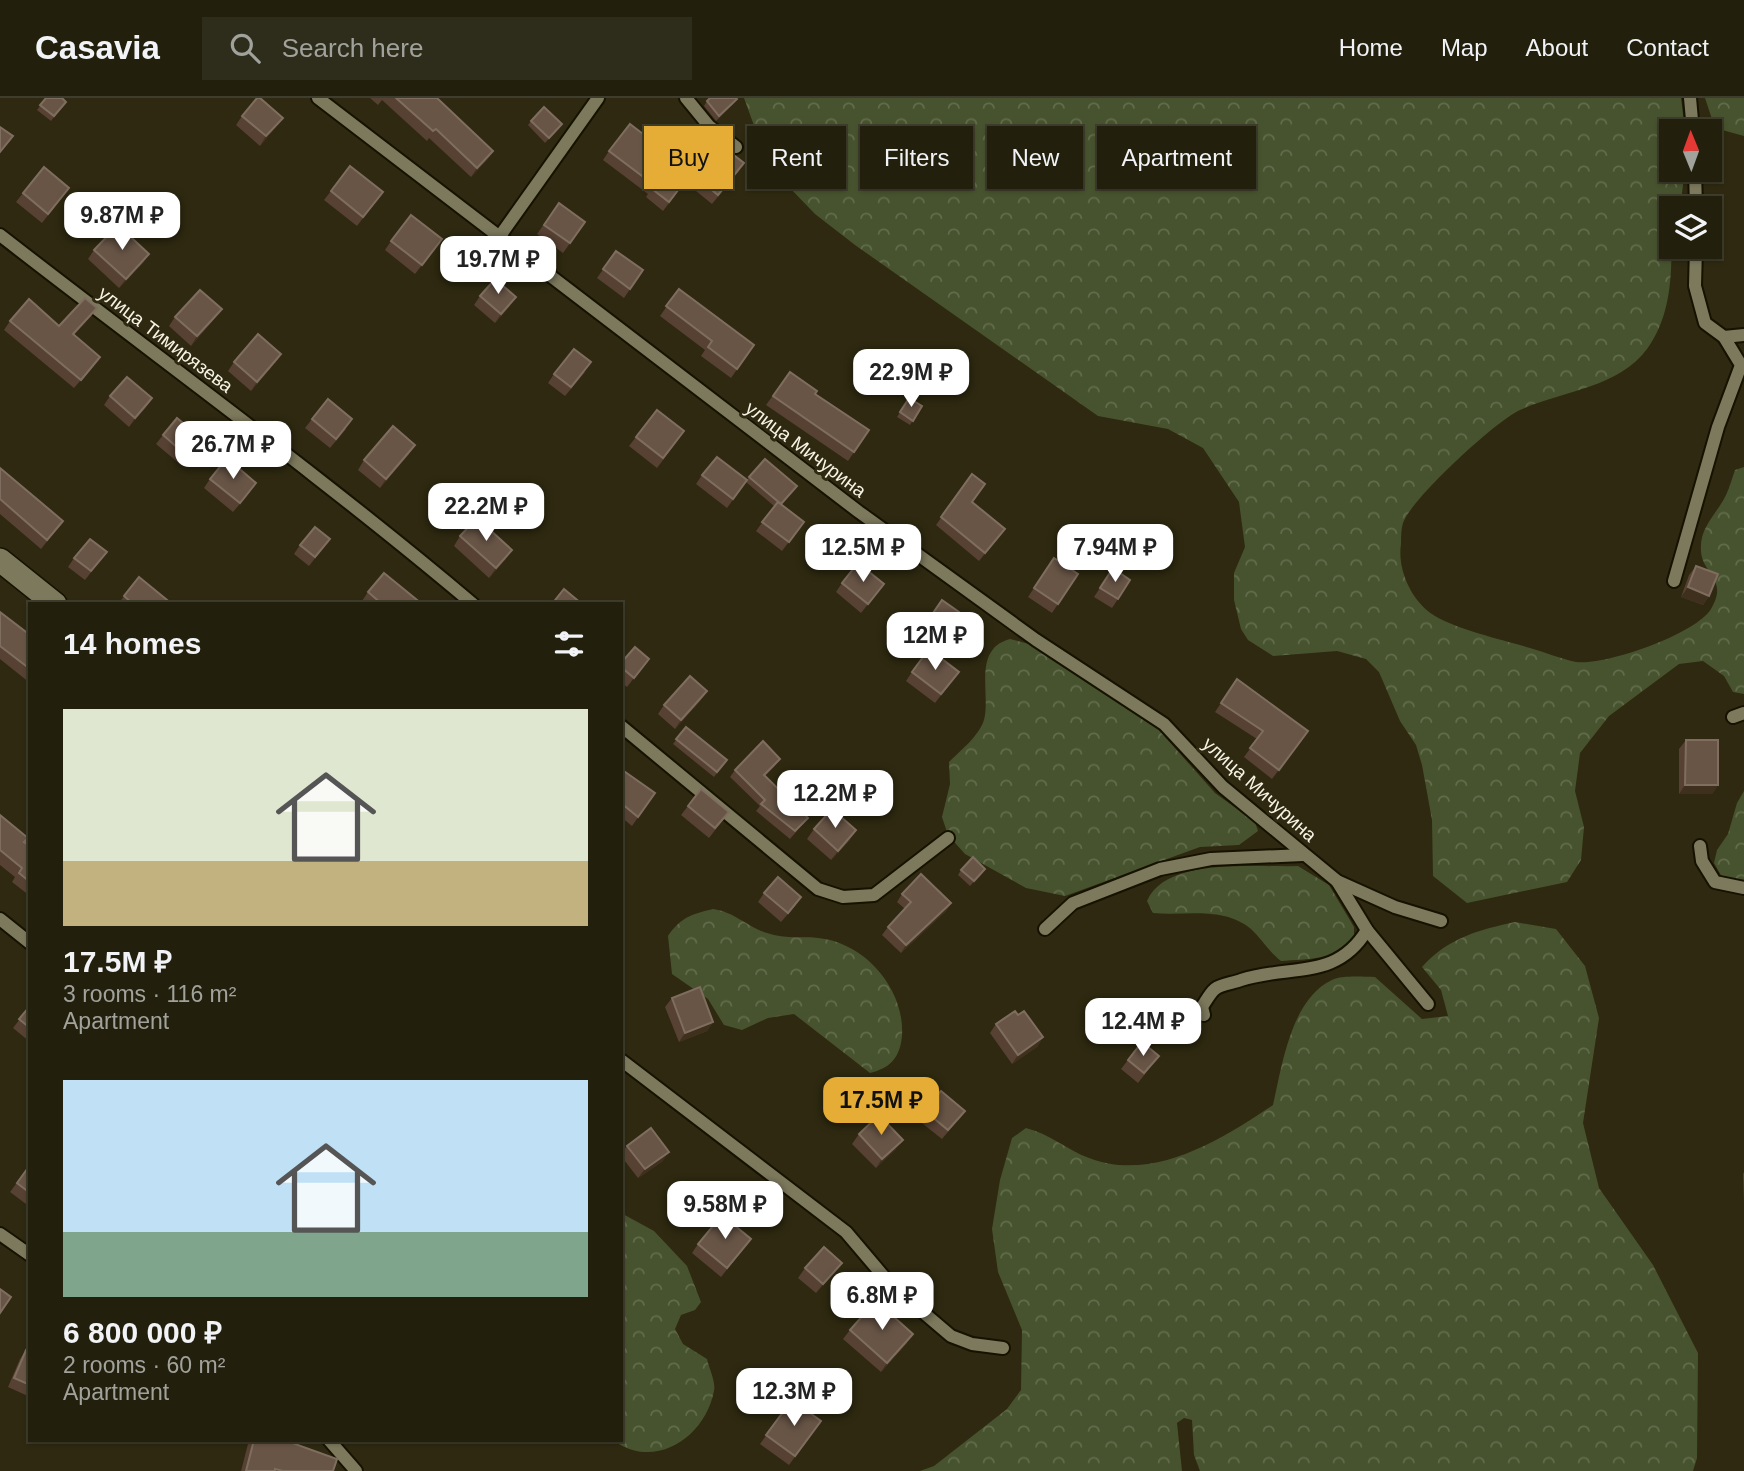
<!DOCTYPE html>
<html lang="en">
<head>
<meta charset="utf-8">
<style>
  :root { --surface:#221f0c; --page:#2e2c1a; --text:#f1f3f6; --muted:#a2a29d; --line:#3f3d2d; --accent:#e5ad35 }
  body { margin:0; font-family:Helvetica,sans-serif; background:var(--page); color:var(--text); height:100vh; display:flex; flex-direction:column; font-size:26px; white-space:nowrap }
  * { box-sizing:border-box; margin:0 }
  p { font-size:23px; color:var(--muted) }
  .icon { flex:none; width:38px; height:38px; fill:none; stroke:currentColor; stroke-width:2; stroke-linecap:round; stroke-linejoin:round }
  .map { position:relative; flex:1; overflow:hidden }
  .panel { position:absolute; left:28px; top:504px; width:595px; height:840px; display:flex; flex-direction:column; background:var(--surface); border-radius:0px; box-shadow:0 2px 5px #0004,0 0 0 2px var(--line) }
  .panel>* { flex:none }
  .hud { position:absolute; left:644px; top:28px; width:665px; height:63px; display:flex; gap:14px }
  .needle { width:46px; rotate:359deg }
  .fabs { position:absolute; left:1659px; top:21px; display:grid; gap:14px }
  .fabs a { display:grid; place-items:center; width:63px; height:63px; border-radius:0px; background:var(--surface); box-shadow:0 2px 5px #0004,0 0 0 2px var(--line); font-size:35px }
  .price { position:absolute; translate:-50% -60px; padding:0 16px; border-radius:14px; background:#fff; color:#222; font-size:23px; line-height:46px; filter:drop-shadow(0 2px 4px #0008) }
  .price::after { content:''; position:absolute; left:50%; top:42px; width:21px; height:16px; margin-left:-10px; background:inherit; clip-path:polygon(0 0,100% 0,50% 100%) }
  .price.active { background:var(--accent); color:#111 }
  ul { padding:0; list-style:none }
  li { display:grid; align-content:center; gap:14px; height:371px; padding:0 35px }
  li span { display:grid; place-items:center; height:217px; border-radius:0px; color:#555 }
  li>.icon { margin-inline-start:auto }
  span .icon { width:126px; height:126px; fill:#fffc; stroke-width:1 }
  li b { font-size:30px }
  h2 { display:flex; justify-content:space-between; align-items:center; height:84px; padding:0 35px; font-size:30px }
  .tag { padding:0 24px; border-radius:0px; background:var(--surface); box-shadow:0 2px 5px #0004,0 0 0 2px var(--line); font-size:24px; line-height:63px }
  .tag.active { background:var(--accent); color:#111 }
  header { display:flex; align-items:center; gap:42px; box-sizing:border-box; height:98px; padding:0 35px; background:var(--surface); border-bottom:2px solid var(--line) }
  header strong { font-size:33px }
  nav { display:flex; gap:38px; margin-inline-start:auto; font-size:24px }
  .search { width:490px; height:63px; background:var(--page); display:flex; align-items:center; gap:18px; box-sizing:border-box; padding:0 24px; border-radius:0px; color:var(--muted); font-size:26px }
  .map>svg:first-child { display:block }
  .forest { fill:url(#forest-crowns) }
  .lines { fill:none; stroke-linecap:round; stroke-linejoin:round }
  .lane-casing { stroke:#161200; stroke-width:16 }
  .street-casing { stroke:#161200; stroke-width:26 }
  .lane { stroke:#7d795d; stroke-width:12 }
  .street { stroke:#7d795d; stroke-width:23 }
  .wall { fill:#574133 }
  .shaded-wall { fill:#3f301d }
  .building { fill:#685546; stroke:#7f6e5f; stroke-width:2 }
  .labels { text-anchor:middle; stroke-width:6; stroke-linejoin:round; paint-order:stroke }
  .street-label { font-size:19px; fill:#f7f4e5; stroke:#2e2910 }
</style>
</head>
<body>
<header>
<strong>Casavia</strong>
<div class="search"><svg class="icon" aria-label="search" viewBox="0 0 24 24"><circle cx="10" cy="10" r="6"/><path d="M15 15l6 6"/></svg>Search here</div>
<nav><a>Home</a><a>Map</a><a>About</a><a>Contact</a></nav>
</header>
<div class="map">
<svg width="1744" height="1373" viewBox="0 0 1744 1373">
  <defs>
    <pattern id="forest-crowns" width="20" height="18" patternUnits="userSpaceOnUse" patternTransform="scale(1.75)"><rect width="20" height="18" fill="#47532e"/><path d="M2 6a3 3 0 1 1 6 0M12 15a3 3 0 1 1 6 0" fill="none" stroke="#626c4c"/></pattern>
  </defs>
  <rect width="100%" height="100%" fill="#2e2910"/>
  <g class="forest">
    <path d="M744,0H1681L1685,33H1671V72H1685L1680,110H1671C1671,156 1677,210 1647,251C1618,290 1562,293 1520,312C1497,322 1411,401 1403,425C1401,431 1401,439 1401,446C1397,472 1412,504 1435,518C1458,532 1504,542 1530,550C1545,554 1561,561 1576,564C1605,568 1696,536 1711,511C1729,481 1702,476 1701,453C1699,429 1717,416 1726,397C1730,389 1732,380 1735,372L1744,369V596L1733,594L1724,578L1703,563L1679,566L1609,618L1580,655L1575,693L1584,729L1581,762L1567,784L1467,805L1433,778L1432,722L1422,667L1416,647L1400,623L1379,574L1366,561L1337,553L1273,558L1248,542L1241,531L1234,502V475L1245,449L1239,404L1203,350L1168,331L1098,318L855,147L815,116L787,87L760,44Z"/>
    <path d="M1705,0H1744V38L1715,30Z"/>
    <path d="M1010,541L1029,546L1158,631L1215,695L1255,724L1258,733L1239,747L1200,749L1065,798L1026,790L965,756L948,737L942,719L950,686L949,664C960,653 979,638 984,622C991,596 972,551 1010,541Z"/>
    <path d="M1744,693V784L1722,779L1714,765L1717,752L1728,736L1737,705Z"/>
    <path d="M1298,768L1329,787L1354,829V841C1336,862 1308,861 1281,863C1268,853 1262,841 1251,831C1223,808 1186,818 1153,815L1147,803C1166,758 1257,770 1298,768Z"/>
    <path d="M713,811C735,814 747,829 767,835C785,842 807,837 825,841C869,849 905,894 902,938C900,960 890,970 870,975L794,916L768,920L742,932L724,927L708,901L672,876L668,838C681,819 692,816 713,811Z"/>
    <path d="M1515,824L1556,831L1585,868L1599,920L1583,1025L1599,1090L1653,1167L1698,1255L1697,1360L1693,1373H1200L1194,1357L1192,1322L1184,1320L1177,1325L1182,1373H920L934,1368L1007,1311L1021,1292L1022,1232L998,1174L992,1131L1000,1082L1012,1040L1026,1030C1050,1036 1067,1052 1089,1060C1153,1085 1222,1041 1273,1007C1282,968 1291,901 1332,882C1342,877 1363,879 1375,879L1422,921L1448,918L1441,892L1422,869C1448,840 1478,832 1515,824Z"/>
    <path d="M621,1115L654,1133L687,1168L701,1204L695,1212L681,1217L675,1231L683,1246L707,1261C709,1270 716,1284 714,1293C705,1340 654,1373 613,1342H621Z"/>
  </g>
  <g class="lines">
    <g class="lane-casing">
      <g id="lane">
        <path d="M318,0L859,414L1036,542L1164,626L1223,689L1337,783L1395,809L1441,823"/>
        <path d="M686,0L709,28L736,49"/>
        <path d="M1690,0L1693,33"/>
        <path d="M1695,72L1696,110"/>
        <path d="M0,137C158,260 320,377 473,506"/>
        <path d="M500,138L598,0"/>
        <path d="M1724,239L1744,237"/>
        <path d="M1674,483L1718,329L1741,267L1724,239L1705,225L1695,188L1696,149"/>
        <path d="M1733,619L1744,615"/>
        <path d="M621,628L818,791L843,799L874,797L948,740"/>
        <path d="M1700,748L1702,763L1715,784L1744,790"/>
        <path d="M1337,783L1367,832L1428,906"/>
        <path d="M0,821L30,845"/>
        <path d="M1045,831L1073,805L1160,771L1211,761L1303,757"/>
        <path d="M1204,917L1202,909C1206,903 1210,895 1215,891C1221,886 1234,885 1241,882C1291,866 1336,883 1367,832"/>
        <path d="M621,962L846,1134L891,1187L951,1238L972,1246L1003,1250"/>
        <path d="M0,1136L30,1157"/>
        <path d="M329,1342L356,1373"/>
      </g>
    </g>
    <g class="street-casing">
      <path id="street" d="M0,462L55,506"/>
    </g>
    <use href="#lane" class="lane"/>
    <use href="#street" class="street"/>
  </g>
  <g class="wall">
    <path d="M46,0L66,4L51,23L37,12Z"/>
    <path d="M370,0H437L493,53L487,62L471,79L429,40L427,43L382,2L378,7Z"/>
    <path d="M707,3L734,5L716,23L704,8Z"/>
    <path d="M242,18L276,29L260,48L236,27Z"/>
    <path d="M531,23L562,26L545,45L528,27Z"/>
    <path d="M609,53L686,69L738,74L712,106L685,84L663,113L646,99L648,96L603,62Z"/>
    <path d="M69,90L42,125L16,104L23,95Z"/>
    <path d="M331,93L383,94L357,128L324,102Z"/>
    <path d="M559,105L585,124L563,155L537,136Z"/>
    <path d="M391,143L435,150L415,176L385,152Z"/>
    <path d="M94,152L149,156L143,165L119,190L88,161Z"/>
    <path d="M616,153L643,172L624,200L597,180Z"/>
    <path d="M679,191L754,247L731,280L701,258L705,252L660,218Z"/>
    <path d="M480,198L510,208L495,225L474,207Z"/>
    <path d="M91,218L74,237L94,267L74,290L4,232L10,223L59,228Z"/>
    <path d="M175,219L215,220L191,248L169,228Z"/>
    <path d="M281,256L275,265L251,293L228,273L234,264Z"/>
    <path d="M585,274L565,298L548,285L554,276Z"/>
    <path d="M790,274L815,296L869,332L848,363L766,307Z"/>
    <path d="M110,298L152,300L129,329L104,307Z"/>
    <path d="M909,300L922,308L910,327L897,319Z"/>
    <path d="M312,321L346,331L330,350L305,330Z"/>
    <path d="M163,337L195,350L181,367L156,346Z"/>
    <path d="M636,339L678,342L657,370L629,348Z"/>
    <path d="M409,356L380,390L358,372L364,362Z"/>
    <path d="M0,370L63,423L41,451L0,416Z"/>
    <path d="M972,376V405L1005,431L979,463L936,427Z"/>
    <path d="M702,377L747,382L749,379L804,424L782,453L756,433L774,408L746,384L727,410L696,386Z"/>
    <path d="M210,381L250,394L233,414L204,390Z"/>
    <path d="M460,438L506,461L489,480L454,448Z"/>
    <path d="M330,441L309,468L294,456L300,447Z"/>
    <path d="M107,454L85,482L68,469L74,460Z"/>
    <path d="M1054,460L1078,476L1052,515L1028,499Z"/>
    <path d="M1696,468L1709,498L1703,507L1681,499L1689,477Z"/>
    <path d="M1113,470L1118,501L1112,510L1094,499Z"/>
    <path d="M139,479L172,506H118Z"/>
    <path d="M842,485L884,486L861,515L836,494Z"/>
    <path d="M368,494L422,506H366L362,503Z"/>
    <path d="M942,502L959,514L944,534L927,522Z"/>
    <path d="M0,514L30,537V585L0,561Z"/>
    <path d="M649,561L627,589L621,584V565Z"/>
    <path d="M912,574H959L935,605L906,583Z"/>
    <path d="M1237,581L1308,633L1272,681L1244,659L1257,641L1215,614Z"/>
    <path d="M701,602L675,631L658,616L664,607Z"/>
    <path d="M686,629L727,662L714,679L673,646Z"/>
    <path d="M1686,642L1718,687L1712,696H1679V651Z"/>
    <path d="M775,668L765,678L808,720L790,741L756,713L760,708L730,679L735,672Z"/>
    <path d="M621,671L655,695L632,728L621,719Z"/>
    <path d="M688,708L729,714L709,740L681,717Z"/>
    <path d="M0,717L30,748V798L12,784L15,779L0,767Z"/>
    <path d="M814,731L850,742L831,762L807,741Z"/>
    <path d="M961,772L982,775L970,788L958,777Z"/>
    <path d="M764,795L795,808L781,824L758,804Z"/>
    <path d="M902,796L951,805L946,813L901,855L882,837L888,829L905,811L897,804Z"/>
    <path d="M672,900L713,924L707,933L679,944L665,909Z"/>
    <path d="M30,908V944L13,930Z"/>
    <path d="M1018,917L1043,939L1037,949L1012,966L990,935L996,926Z"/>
    <path d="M1159,958L1138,985L1121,971L1128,962Z"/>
    <path d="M925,1013H965L942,1041L918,1022Z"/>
    <path d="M859,1036L896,1051L876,1070L852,1046Z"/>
    <path d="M627,1048L663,1063L638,1080L621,1058V1055Z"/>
    <path d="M30,1067V1109L10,1094Z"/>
    <path d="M1744,1074V1105L1743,1076Z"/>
    <path d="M751,1141L721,1179L692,1155L698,1146Z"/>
    <path d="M805,1170L835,1174L816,1195L798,1180Z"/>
    <path d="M850,1232L907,1245L881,1274L843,1241Z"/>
    <path d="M26,1252L30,1254V1299L8,1289L20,1261Z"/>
    <path d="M792,1302L821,1323L789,1367L760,1346Z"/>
    <path d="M249,1342H284L333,1373H241Z"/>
  </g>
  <g class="shaded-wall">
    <path d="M283,20L276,29L260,48L266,38Z"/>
    <path d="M493,53L487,62L471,79L477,70Z"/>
    <path d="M149,156L143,165L119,190L126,181Z"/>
    <path d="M516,199L510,208L495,225L501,216Z"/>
    <path d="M97,210L91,218L67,244L73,236Z"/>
    <path d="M222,211L215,220L191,248L197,238Z"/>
    <path d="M281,256L275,265L251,293L257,284Z"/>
    <path d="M152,300L146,310L129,329L135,320Z"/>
    <path d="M415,347L409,356L380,390L386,381Z"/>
    <path d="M512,452L506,461L489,480L496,470Z"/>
    <path d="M1688,489L1709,498L1703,507L1681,499Z"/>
    <path d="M707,593L701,602L675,631L681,622Z"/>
    <path d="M780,661L775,668L759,684L764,677Z"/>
    <path d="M1685,687H1718L1712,696H1679Z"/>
    <path d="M856,732L850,742L831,762L838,753Z"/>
    <path d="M951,805L946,813L901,855L906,847Z"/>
    <path d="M713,924L707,933L679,944L685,935Z"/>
    <path d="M1043,939L1037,949L1012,966L1018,957Z"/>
    <path d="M903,1042L896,1051L876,1070L882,1061Z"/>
    <path d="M669,1054L663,1063L638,1080L645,1071Z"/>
    <path d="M842,1165L835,1174L816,1195L823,1186Z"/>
    <path d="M913,1236L907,1245L881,1274L887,1265Z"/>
  </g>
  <g class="building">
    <path d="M46,0H62L66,4L54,18L40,7Z"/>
    <path d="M257,0H260L283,20L266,38L242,18Z"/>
    <path d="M396,0H437L493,53L477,70L436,31L433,33Z"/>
    <path d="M710,0H736L737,1L719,18L707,3Z"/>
    <path d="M544,9L562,26L549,40L531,23Z"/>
    <path d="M630,26L686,69L710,39L744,65L718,97L691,75L669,104L652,91L654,87L609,53Z"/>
    <path d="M0,29L13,38L0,54Z"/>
    <path d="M350,68L383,94L363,119L331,93Z"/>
    <path d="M44,69L69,90L48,116L23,95Z"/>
    <path d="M559,105L585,124L570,145L544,127Z"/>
    <path d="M411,117L442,141L422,167L391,143Z"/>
    <path d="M118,127L149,156L126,181L94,152Z"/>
    <path d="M616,153L643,172L630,191L603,171Z"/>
    <path d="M495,181L516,199L501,216L480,198Z"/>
    <path d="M679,191L754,247L737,271L708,249L712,243L666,208Z"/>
    <path d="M200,192L222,211L197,238L175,219Z"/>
    <path d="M85,200L97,210L73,236L100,259L81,282L10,223L29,201L59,228Z"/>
    <path d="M258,236L281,256L257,284L234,264Z"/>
    <path d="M574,251L591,264L571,289L554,276Z"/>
    <path d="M790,274L817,293L815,296L869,332L854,354L773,298Z"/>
    <path d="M127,279L152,300L135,320L110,298Z"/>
    <path d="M909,300L922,308L913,323L900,314Z"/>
    <path d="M328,301L352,321L336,341L312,321Z"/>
    <path d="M657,312L684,333L663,360L636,339Z"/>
    <path d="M177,320L201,340L187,358L163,337Z"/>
    <path d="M393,328L415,347L386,381L364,362Z"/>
    <path d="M717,359L747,382L733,401L702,377Z"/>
    <path d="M227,360L256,385L240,405L210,381Z"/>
    <path d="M765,361L797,388L781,406L749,379Z"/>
    <path d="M0,370L63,423L47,442L0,401Z"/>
    <path d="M972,376L985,386L972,404L1005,431L985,455L941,419Z"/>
    <path d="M778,404L804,424L789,444L762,424Z"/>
    <path d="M477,420L512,452L496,470L460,438Z"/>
    <path d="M315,429L330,441L315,459L300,447Z"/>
    <path d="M90,441L107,454L91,473L74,460Z"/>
    <path d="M1054,460L1078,476L1058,506L1034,490Z"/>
    <path d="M858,465L884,486L868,506L842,485Z"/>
    <path d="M1696,468L1718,476L1709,498L1688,489Z"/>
    <path d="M1113,470L1130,482L1118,501L1100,490Z"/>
    <path d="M384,475L422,506H382L368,494Z"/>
    <path d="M139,479L172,506H133L124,498Z"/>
    <path d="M564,491L582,506H552Z"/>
    <path d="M942,502L959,514L948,530L931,518Z"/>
    <path d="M0,514L30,537V571L0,548Z"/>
    <path d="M635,549L649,561L634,580L621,569V565Z"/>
    <path d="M929,551L959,574L941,596L912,574Z"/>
    <path d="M690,578L707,593L681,622L664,607Z"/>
    <path d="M1237,581L1308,633L1279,672L1250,650L1263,633L1221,605Z"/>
    <path d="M686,629L727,662L717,674L676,641Z"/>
    <path d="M1686,642H1718V687H1685Z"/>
    <path d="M763,643L780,661L764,677L808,720L795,733L761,706L765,702L735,672Z"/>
    <path d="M621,671L655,695L638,719L621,705Z"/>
    <path d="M701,691L729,714L715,730L688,708Z"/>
    <path d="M832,711L856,732L838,753L814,731Z"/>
    <path d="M0,717L28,740L24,744L30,748V784L19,775L22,770L0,752Z"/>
    <path d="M973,759L985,771L974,783L961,772Z"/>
    <path d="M921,776L951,805L906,847L888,829L911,804L902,796Z"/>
    <path d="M778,779L801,799L788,815L764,795Z"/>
    <path d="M700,889L713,924L685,935L672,900Z"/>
    <path d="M30,908V930L19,921Z"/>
    <path d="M1015,913L1018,917L1024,913L1043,939L1018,957L996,926Z"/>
    <path d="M1142,944L1159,958L1144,975L1128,962Z"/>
    <path d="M941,993L965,1013L948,1032L925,1013Z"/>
    <path d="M879,1017L903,1042L882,1061L859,1036Z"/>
    <path d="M651,1030L669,1054L645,1071L627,1048Z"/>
    <path d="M30,1067V1095L17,1085Z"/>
    <path d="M722,1117L751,1141L727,1170L698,1146Z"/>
    <path d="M824,1149L842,1165L823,1186L805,1170Z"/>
    <path d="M0,1191L11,1199L0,1215Z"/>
    <path d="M876,1203L913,1236L887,1265L850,1232Z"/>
    <path d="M26,1252L30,1254V1287L14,1280Z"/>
    <path d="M792,1302L821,1323L795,1358L766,1337Z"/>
    <path d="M254,1342H284L337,1361L333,1373H283L275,1371V1373H246Z"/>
  </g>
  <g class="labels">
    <g class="street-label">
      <text transform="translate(166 241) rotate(37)" y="7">улица Тимирязева</text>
      <text transform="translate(806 351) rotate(37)" y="7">улица Мичурина</text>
      <text transform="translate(1260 691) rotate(42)" y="7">улица Мичурина</text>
    </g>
  </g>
</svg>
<div class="fabs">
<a><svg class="needle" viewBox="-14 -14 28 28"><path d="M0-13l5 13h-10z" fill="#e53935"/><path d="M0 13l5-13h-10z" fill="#a2a29d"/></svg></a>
<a><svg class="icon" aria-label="layers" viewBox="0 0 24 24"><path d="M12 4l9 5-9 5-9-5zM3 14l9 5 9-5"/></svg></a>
</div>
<b class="price" style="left:122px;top:154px">9.87M ₽</b>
<b class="price" style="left:498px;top:198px">19.7M ₽</b>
<b class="price" style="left:911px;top:311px">22.9M ₽</b>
<b class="price" style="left:233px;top:383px">26.7M ₽</b>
<b class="price" style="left:486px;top:445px">22.2M ₽</b>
<b class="price" style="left:863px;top:486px">12.5M ₽</b>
<b class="price" style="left:1115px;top:486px">7.94M ₽</b>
<b class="price" style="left:935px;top:574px">12M ₽</b>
<b class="price" style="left:835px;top:732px">12.2M ₽</b>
<b class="price" style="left:1143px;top:960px">12.4M ₽</b>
<b class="price active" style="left:881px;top:1039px">17.5M ₽</b>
<b class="price" style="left:725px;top:1143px">9.58M ₽</b>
<b class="price" style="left:882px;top:1234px">6.8M ₽</b>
<b class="price" style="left:794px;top:1330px">12.3M ₽</b>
<div class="hud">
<a class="tag active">Buy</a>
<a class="tag">Rent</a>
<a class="tag">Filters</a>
<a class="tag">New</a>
<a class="tag">Apartment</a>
</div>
<section class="panel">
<h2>14 homes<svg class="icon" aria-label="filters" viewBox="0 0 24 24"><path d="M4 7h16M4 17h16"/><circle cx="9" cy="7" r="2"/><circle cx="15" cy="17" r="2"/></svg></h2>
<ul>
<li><span style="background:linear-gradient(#dfe7d0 70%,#c2b280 0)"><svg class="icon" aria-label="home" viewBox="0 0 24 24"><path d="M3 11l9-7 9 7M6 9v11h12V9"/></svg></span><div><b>17.5M ₽</b><p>3 rooms · 116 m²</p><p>Apartment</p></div></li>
<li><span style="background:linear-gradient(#bfe0f5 70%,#7fa58c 0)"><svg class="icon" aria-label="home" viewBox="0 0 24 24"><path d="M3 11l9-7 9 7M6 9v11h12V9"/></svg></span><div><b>6 800 000 ₽</b><p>2 rooms · 60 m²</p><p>Apartment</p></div></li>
</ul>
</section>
</div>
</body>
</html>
